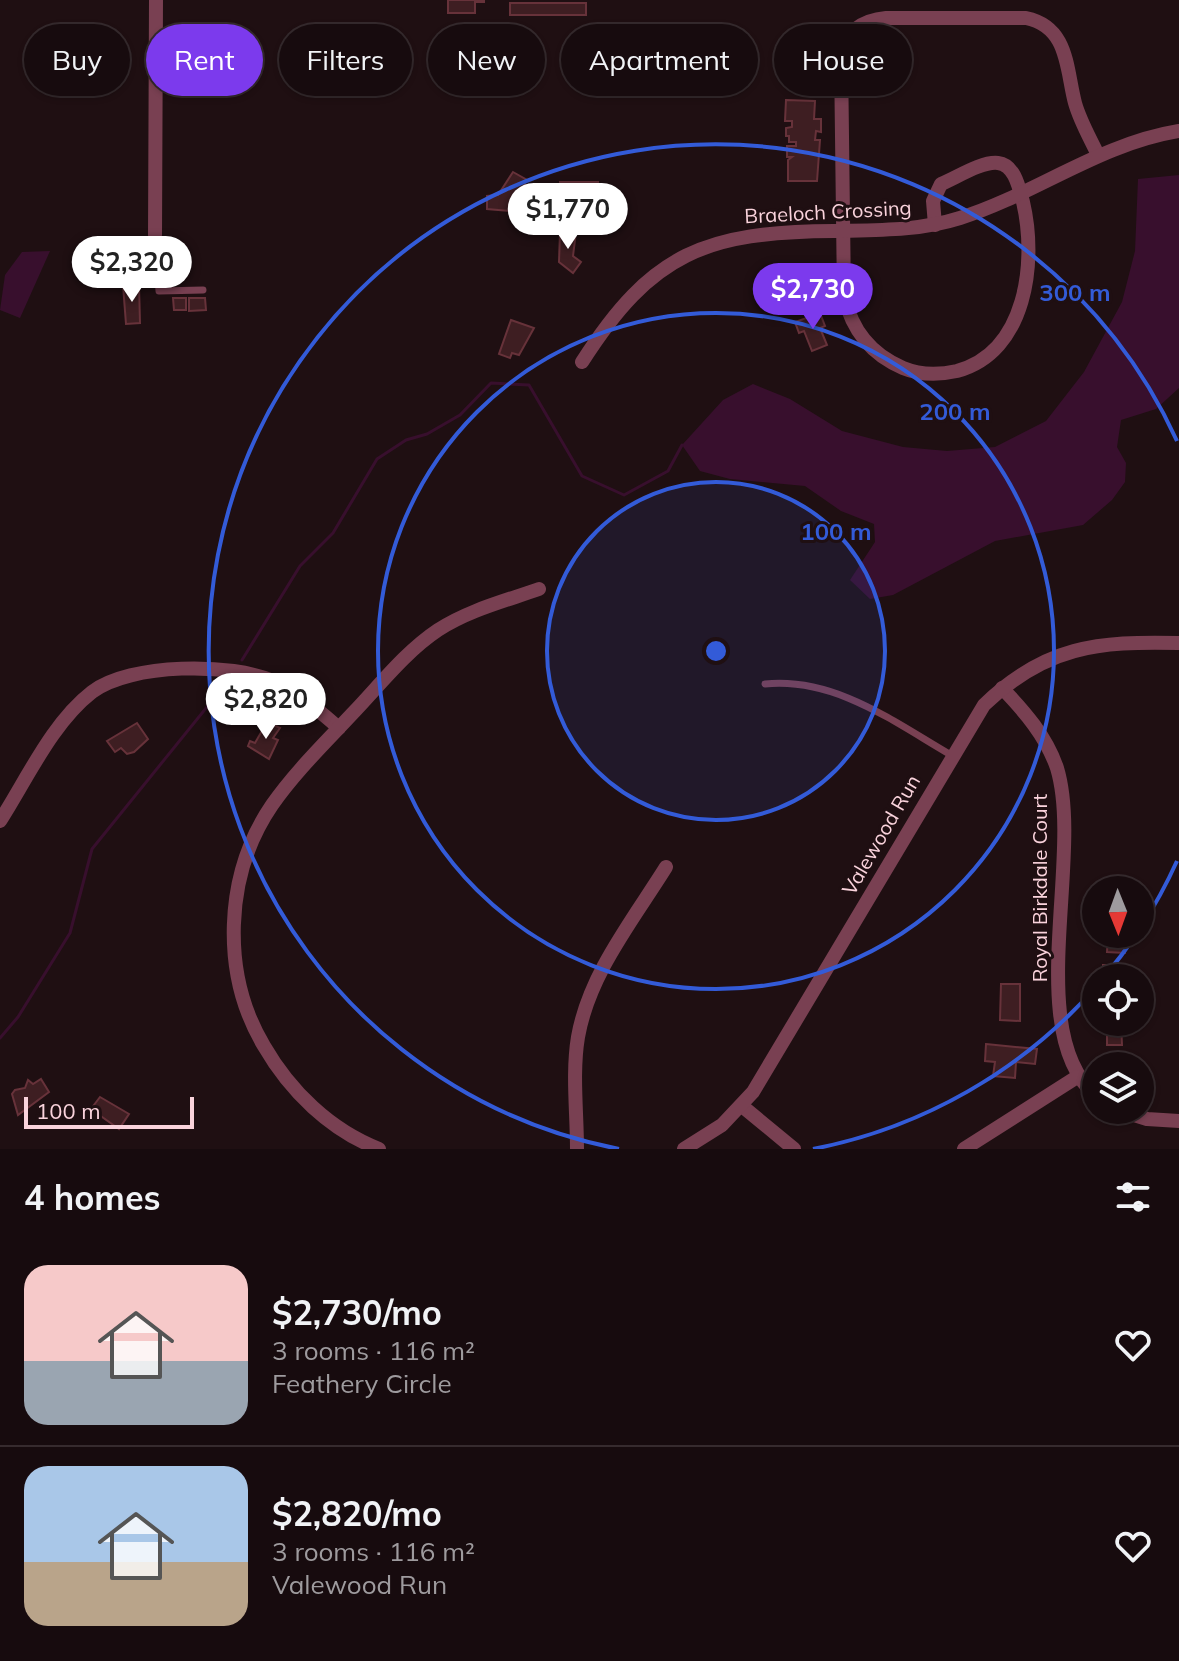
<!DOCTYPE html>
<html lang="en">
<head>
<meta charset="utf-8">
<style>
  :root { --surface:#170b0e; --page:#201417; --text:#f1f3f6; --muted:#9e9b9e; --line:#362b2e; --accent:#7c3aed }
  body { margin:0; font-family:Mulish,sans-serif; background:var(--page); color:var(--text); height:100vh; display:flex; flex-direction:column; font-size:30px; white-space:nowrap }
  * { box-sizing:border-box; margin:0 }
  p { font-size:26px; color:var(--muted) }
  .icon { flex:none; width:44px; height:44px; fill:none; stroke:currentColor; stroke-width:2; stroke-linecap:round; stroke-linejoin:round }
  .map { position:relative; height:1149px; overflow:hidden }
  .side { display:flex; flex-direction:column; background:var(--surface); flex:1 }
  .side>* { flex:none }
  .guide { position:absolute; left:24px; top:24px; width:1132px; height:72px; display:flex; gap:16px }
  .needle { width:52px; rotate:179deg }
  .tools { position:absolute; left:1082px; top:876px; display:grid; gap:16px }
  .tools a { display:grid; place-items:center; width:72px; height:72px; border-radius:50%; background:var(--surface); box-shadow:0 2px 6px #0004,0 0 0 2px var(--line); font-size:40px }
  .scale { position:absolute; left:24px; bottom:20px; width:170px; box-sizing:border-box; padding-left:8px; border:4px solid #fad3dc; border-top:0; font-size:22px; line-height:28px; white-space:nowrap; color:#fad3dc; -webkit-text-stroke:6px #1f0f12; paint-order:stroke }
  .price { position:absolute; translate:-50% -68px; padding:0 18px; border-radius:28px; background:#fff; color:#222; font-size:26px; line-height:52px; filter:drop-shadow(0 2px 4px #0008) }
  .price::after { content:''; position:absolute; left:50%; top:48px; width:24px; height:18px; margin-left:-12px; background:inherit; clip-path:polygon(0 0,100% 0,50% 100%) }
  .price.current { background:var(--accent); color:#fff }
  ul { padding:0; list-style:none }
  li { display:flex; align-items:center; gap:24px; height:200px; padding:0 24px }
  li+li { border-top:2px solid var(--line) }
  li span { display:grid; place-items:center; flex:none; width:224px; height:160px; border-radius:24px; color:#555 }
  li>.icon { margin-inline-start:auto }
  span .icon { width:96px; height:96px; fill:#fffc; stroke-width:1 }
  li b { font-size:34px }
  h2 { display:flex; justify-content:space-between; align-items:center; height:96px; padding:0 24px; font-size:34px }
  .tag { padding:0 28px; border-radius:36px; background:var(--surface); box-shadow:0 2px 6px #0004,0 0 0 2px var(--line); font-size:28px; line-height:72px }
  .tag.current { background:var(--accent); color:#fff }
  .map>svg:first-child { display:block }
  .water { fill:#380f2d }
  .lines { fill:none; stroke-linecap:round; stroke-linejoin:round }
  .stream { stroke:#380f2d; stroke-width:3 }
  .building { fill:#3e1e22; stroke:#67323a; stroke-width:2 }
  .lane { stroke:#794052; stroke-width:7 }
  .street { stroke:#794052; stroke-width:14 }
  .ring { fill:none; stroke:#335bd8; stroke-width:4 }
  .labels { text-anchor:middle; stroke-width:6; stroke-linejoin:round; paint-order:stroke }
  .street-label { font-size:20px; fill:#fad3dc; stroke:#1f0f12 }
  .centre { fill:#335bd8; stroke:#1f0f12; stroke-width:4 }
  .ring-label { font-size:24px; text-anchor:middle; font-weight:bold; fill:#335bd8; stroke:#1f0f12; stroke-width:6; stroke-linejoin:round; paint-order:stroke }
</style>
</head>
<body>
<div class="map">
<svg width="1179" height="1149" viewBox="0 0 1179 1149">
  <rect width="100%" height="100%" fill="#1f0f12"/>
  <g class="water">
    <path d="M1179,175V388L1156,409L1121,420L1117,447L1126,463L1125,482L1112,500L1083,525L995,541L893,595L870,599L850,580L875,542L874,524L841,511L805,486L730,479L700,471L682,445L723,400L753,384L790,399L842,431L903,447L947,451L995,447L1046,421L1084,372L1122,302L1135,251L1138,179Z"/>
    <path d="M50,251L20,318L0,310L5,275L22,252Z"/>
  </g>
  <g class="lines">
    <g class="stream">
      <path d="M242,660L300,566L333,533L377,459L406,440L427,434L460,415L491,383L529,385L582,476L624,495L668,471L682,445"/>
      <path d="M0,1038L18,1017L70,933L92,849L228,681"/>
    </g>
  </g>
  <g class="building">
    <path d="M448,0H484V2H475V13H448Z"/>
    <rect x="510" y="3" width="76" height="12"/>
    <path d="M786,100L815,101L814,119H821V132L816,131L815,140H820L817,181H788V160L792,157H787V146H796V142H789V136H786V128L792,127V121H785Z"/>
    <path d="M513,172L527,180L517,200H511V211L487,209V196L498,195Z"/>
    <path d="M560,182H598V197L560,194Z"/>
    <path d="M560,232H576L573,256L581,262L573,273L559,262Z"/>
    <path d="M123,285H139L140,323L126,324Z"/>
    <path d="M173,298H186V310H174Z"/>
    <path d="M189,298H205L206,310L189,311Z"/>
    <path d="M820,313L825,326L820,328L827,345L812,351L804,331L799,333L795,322Z"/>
    <path d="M511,320L534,328L519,355L512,353L510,358L499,354Z"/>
    <path d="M267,722L280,728L273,738L278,740L269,759L248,746L250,741L255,743Z"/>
    <path d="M137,723L148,739L134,752L127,754L121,748L115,752L107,741Z"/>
    <path d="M1108,934H1125V953L1107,952Z"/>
    <path d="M1103,965H1120L1121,978H1103Z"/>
    <path d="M1001,984H1020V1021L1000,1020Z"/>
    <path d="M1107,1022H1121L1122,1045H1107Z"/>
    <path d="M986,1044L1037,1049L1035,1064L1016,1062L1015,1078L993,1076L995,1062L985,1061Z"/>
    <path d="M41,1079L49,1092L18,1115L12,1094L15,1090L25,1088L28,1080L33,1084Z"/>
    <path d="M100,1097L129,1114L119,1129L91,1109Z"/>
  </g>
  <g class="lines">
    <g class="lane">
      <path d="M155,235L159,291L203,290"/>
      <path d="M765,684C835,677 894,722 951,755"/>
    </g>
    <g class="street">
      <path d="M935,225L933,201L941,184C956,178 982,161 998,163C1015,165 1019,188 1023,202C1037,261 1027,352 957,371C939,375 920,375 903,368C870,354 852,330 844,296L841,56C844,32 863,20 886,18H1026C1069,27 1066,69 1075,103C1080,121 1090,138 1098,155"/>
      <path d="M155,235L156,0"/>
      <path d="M582,362C652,252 706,232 834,231C877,230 919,231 960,218C1036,194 1099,144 1179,131"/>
      <path d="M1002,688C1025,712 1046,736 1057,768C1084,857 1022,1032 1096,1096"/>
      <path d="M0,821C27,779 52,723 92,692C130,663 232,662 275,682C299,693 319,711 339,728"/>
      <path d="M742,1106L794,1149"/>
      <path d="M1118,1110L1147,1119L1179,1121"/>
      <path d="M379,1149C330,1130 290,1091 264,1046C221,974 224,875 272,805C295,772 325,743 352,714C379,686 405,652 438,630C469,610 505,601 539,589"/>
      <path d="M577,1149C577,1112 572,1073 578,1037C589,974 633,920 666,867"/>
      <path d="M684,1149L722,1125L753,1092L984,705C1045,646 1098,641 1179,643"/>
      <path d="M964,1149L1077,1077"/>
    </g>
  </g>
  <circle cx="716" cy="651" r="169" fill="#335bd8" fill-opacity=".12"/>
  <g class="ring">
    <circle cx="716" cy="651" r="169"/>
    <circle cx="716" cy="651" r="338"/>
    <path d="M1177 861A507 507 0 0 1 1141 927M1136 935A507 507 0 0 1 1104 977M1096 987A507 507 0 0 1 813 1149M619 1149A507 507 0 1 1 1177 441"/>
  </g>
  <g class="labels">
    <g class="street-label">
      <text transform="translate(828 212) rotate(-3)" y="7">Braeloch Crossing</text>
      <text transform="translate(881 835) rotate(-60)" y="7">Valewood Run</text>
      <text transform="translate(1040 888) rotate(-90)" y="7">Royal Birkdale Court</text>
    </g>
  </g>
  <circle cx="716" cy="651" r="12" class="centre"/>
  <g class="ring-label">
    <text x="1075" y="301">300 m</text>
    <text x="955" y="420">200 m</text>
    <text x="836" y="540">100 m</text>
  </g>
</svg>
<div class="tools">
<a><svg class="needle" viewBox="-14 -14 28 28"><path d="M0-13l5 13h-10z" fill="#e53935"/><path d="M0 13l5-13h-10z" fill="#9e9b9e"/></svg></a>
<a><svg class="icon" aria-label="locate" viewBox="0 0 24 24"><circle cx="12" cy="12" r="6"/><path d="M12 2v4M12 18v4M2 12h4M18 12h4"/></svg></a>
<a><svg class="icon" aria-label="layers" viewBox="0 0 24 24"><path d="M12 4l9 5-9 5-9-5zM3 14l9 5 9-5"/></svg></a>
</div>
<div class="scale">100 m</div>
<b class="price" style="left:568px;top:251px">$1,770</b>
<b class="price" style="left:132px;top:304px">$2,320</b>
<b class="price current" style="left:813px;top:331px">$2,730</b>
<b class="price" style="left:266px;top:741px">$2,820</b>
<div class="guide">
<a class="tag">Buy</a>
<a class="tag current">Rent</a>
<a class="tag">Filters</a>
<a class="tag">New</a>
<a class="tag">Apartment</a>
<a class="tag">House</a>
</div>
</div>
<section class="side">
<h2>4 homes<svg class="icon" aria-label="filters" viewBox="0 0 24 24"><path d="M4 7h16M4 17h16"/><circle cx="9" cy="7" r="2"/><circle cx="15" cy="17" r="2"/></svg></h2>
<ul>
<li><span style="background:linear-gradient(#f6c9c9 60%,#9aa5b1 0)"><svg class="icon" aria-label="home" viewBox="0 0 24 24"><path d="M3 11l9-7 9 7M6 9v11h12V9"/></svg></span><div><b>$2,730/mo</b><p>3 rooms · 116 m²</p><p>Feathery Circle</p></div><svg class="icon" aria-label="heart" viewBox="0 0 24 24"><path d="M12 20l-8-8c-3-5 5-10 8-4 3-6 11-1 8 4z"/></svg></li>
<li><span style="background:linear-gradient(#a9c7e8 60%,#b9a48a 0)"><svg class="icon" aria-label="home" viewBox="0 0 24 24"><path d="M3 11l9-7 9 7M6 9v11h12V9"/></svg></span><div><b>$2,820/mo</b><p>3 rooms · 116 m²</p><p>Valewood Run</p></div><svg class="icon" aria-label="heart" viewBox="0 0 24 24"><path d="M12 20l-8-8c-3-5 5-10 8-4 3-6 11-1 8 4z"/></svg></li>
</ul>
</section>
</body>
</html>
